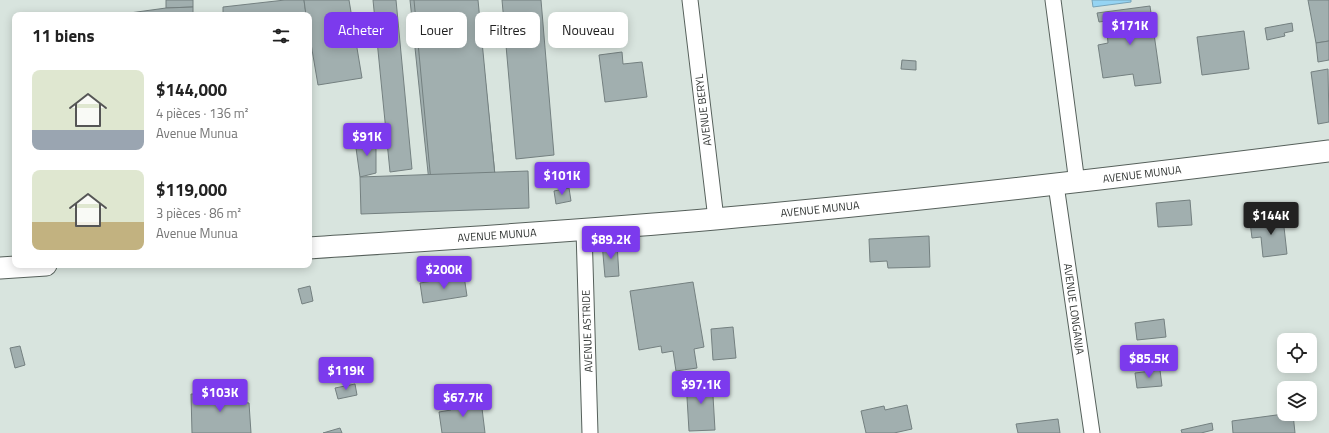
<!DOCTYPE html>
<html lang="fr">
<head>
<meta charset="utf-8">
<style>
  :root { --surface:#fff; --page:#f6f6f6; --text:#222; --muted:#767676; --accent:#7c3aed }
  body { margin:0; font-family:"Titillium Web",sans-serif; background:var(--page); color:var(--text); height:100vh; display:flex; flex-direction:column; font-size:15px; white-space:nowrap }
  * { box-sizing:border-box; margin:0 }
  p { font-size:13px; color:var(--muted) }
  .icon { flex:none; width:22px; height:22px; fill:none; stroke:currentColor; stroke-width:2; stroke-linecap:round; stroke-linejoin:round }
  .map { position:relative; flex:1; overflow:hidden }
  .panel { position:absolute; left:12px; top:12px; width:300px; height:256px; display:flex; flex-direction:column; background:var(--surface); border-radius:8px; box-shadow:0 2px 10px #0003 }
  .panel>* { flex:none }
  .banner { position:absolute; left:324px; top:12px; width:380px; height:36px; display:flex; gap:8px }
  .buttons { position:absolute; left:1277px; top:333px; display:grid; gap:8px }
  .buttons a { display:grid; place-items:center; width:40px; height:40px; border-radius:8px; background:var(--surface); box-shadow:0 2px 10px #0003; font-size:20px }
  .price { position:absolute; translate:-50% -34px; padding:0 9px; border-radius:4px; background:var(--accent); color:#fff; font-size:13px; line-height:26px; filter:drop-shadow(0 1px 2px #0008) }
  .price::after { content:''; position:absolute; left:50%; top:24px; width:12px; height:9px; margin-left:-6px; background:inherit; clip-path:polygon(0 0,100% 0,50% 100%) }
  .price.on { background:#222; color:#fff }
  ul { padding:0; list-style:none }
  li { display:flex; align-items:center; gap:12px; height:100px; padding:0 20px }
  li span { display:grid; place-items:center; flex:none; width:112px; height:80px; border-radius:8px; color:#555 }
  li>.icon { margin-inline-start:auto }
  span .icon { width:48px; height:48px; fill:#fffc; stroke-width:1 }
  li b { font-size:17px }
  h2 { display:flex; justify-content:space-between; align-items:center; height:48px; padding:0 20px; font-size:17px }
  .chip { padding:0 14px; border-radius:8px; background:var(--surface); box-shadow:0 2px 10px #0003; font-size:14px; line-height:36px }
  .chip.on { background:var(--accent); color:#fff }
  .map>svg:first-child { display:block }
  .water { fill:#95d4f3; stroke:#77a4b9 }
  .building { fill:#a1afaf; stroke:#748080 }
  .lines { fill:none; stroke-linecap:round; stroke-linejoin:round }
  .minor-casing { stroke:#56605b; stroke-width:17 }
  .secondary-casing { stroke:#56605b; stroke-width:23 }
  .minor { stroke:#fff; stroke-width:15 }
  .secondary { stroke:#fff; stroke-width:21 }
  .labels { text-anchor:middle; stroke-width:3; stroke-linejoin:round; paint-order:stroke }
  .street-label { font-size:11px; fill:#303432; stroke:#fff }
</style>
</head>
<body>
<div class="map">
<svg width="1329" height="433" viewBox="0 0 1329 433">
  <rect width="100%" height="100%" fill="#d8e4de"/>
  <path class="water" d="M1092,0H1131V2L1093,7Z"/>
  <g class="building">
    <path d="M166,0H193V7L166,8Z"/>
    <path d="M285,0H304L306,15H223V7Z"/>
    <path d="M304,0H349L362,78L318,85L309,32V15H306Z"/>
    <path d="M373,0H396L412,169L390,172Z"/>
    <path d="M410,0H477L495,175L429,182Z"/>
    <path d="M414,0H478L495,176L431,182Z"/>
    <path d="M502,0H541L554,155L516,159Z"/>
    <path d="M1308,0H1329V41L1316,43Z"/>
    <path d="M1150,6L1161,83L1135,86L1133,74L1103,78L1098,45L1108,43L1106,21L1099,22L1097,13Z"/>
    <path d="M193,7V15H115L166,8Z"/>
    <path d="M1292,23L1293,31L1284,33L1285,36L1267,40L1265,28Z"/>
    <path d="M1244,31L1249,69L1202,75L1197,37Z"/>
    <path d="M1329,41V60L1318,62L1316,43Z"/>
    <path d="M622,52L623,64L642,62L647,97L605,102L599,55Z"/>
    <path d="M902,60L916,61V70L901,69Z"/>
    <path d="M1328,69L1329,122L1318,124L1311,72Z"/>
    <path d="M376,140V173L360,177L355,141Z"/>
    <path d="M528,171L529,208L361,214L360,177Z"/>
    <path d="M569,188L571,201L556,204L554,191Z"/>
    <path d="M1190,200L1192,225L1158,227L1156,203Z"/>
    <path d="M1283,218L1287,254L1263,257L1261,237L1252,238L1250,222Z"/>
    <path d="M929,236L930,267L888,268L887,261L870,262L869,239Z"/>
    <path d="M602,243H617L619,276L605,277Z"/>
    <path d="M464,276L467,296L423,303L420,283Z"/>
    <path d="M693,282L704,347L694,349L697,368L676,371L673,351L662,353L661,346L639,350L630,291Z"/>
    <path d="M310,286L313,301L302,304L298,289Z"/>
    <path d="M1164,319L1166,337L1137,340L1135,323Z"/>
    <path d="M733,327L736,358L713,360L711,329Z"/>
    <path d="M20,346L25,365L15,368L10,348Z"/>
    <path d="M1160,370L1162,386L1137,388L1135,373Z"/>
    <path d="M712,379L715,430L689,431L686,381Z"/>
    <path d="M355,384L357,395L338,399L335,388Z"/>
    <path d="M224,387L235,392L241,402L249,403L251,433H192L191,394H208Z"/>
    <path d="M481,400L485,433H442L439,412L451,410L450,403Z"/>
    <path d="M907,405L912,429L894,433H866L861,411L884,406L885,410Z"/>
    <path d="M1284,414H1293L1295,433H1233L1232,421Z"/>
    <path d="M1058,419L1060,433H1018L1016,424Z"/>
    <path d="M1212,423L1213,430L1201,433H1182L1181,430Z"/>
    <path d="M340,428L342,433H323Z"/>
  </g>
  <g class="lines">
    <g class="minor-casing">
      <g id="minor">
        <path d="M690,0L716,219"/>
        <path d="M1053,0L1077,183"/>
        <path d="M1056,185L1092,433"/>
        <path d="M584,230L590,433"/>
      </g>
    </g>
    <g class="secondary-casing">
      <g id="secondary">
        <path d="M309,248C444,239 580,231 715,219C920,201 1125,177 1329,151"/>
        <path d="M0,268L46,265"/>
      </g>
    </g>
    <use href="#minor" class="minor"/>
    <use href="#secondary" class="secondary"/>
  </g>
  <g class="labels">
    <g class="street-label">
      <text transform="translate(703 110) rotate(-97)" y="4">AVENUE BERYL</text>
      <text transform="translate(1142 174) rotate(-7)" y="4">AVENUE MUNUA</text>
      <text transform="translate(820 209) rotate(-6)" y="4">AVENUE MUNUA</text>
      <text transform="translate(497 235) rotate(-4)" y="4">AVENUE MUNUA</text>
      <text transform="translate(1074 309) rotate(82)" y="4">AVENUE LONGANJA</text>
      <text transform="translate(587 331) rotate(-92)" y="4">AVENUE ASTRIDE</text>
    </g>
  </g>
</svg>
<div class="buttons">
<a><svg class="icon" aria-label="locate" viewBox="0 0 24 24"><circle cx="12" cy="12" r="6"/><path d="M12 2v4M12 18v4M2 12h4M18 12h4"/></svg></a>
<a><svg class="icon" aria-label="layers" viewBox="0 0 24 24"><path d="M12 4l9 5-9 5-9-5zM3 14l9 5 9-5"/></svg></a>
</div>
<b class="price" style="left:1130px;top:46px">$171K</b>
<b class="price" style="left:367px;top:157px">$91K</b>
<b class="price" style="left:562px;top:196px">$101K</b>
<b class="price on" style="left:1271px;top:236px">$144K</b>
<b class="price" style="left:611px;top:260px">$89.2K</b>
<b class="price" style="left:444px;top:290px">$200K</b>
<b class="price" style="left:1149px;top:379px">$85.5K</b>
<b class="price" style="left:346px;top:391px">$119K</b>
<b class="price" style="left:701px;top:405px">$97.1K</b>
<b class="price" style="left:220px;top:413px">$103K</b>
<b class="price" style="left:463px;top:418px">$67.7K</b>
<div class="banner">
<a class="chip on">Acheter</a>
<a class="chip">Louer</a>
<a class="chip">Filtres</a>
<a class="chip">Nouveau</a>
</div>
<section class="panel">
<h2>11 biens<svg class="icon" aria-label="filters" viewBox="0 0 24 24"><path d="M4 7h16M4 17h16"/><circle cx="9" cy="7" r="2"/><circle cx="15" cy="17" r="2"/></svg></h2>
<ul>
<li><span style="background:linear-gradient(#dfe7d0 75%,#9aa5b1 0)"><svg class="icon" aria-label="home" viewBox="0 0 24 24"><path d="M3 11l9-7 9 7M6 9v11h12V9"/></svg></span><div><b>$144,000</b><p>4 pièces · 136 m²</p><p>Avenue Munua</p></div></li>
<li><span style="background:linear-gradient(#dfe7d0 65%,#c2b280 0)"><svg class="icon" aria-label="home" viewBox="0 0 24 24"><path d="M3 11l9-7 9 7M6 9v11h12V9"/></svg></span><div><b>$119,000</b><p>3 pièces · 86 m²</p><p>Avenue Munua</p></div></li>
</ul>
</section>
</div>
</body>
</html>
